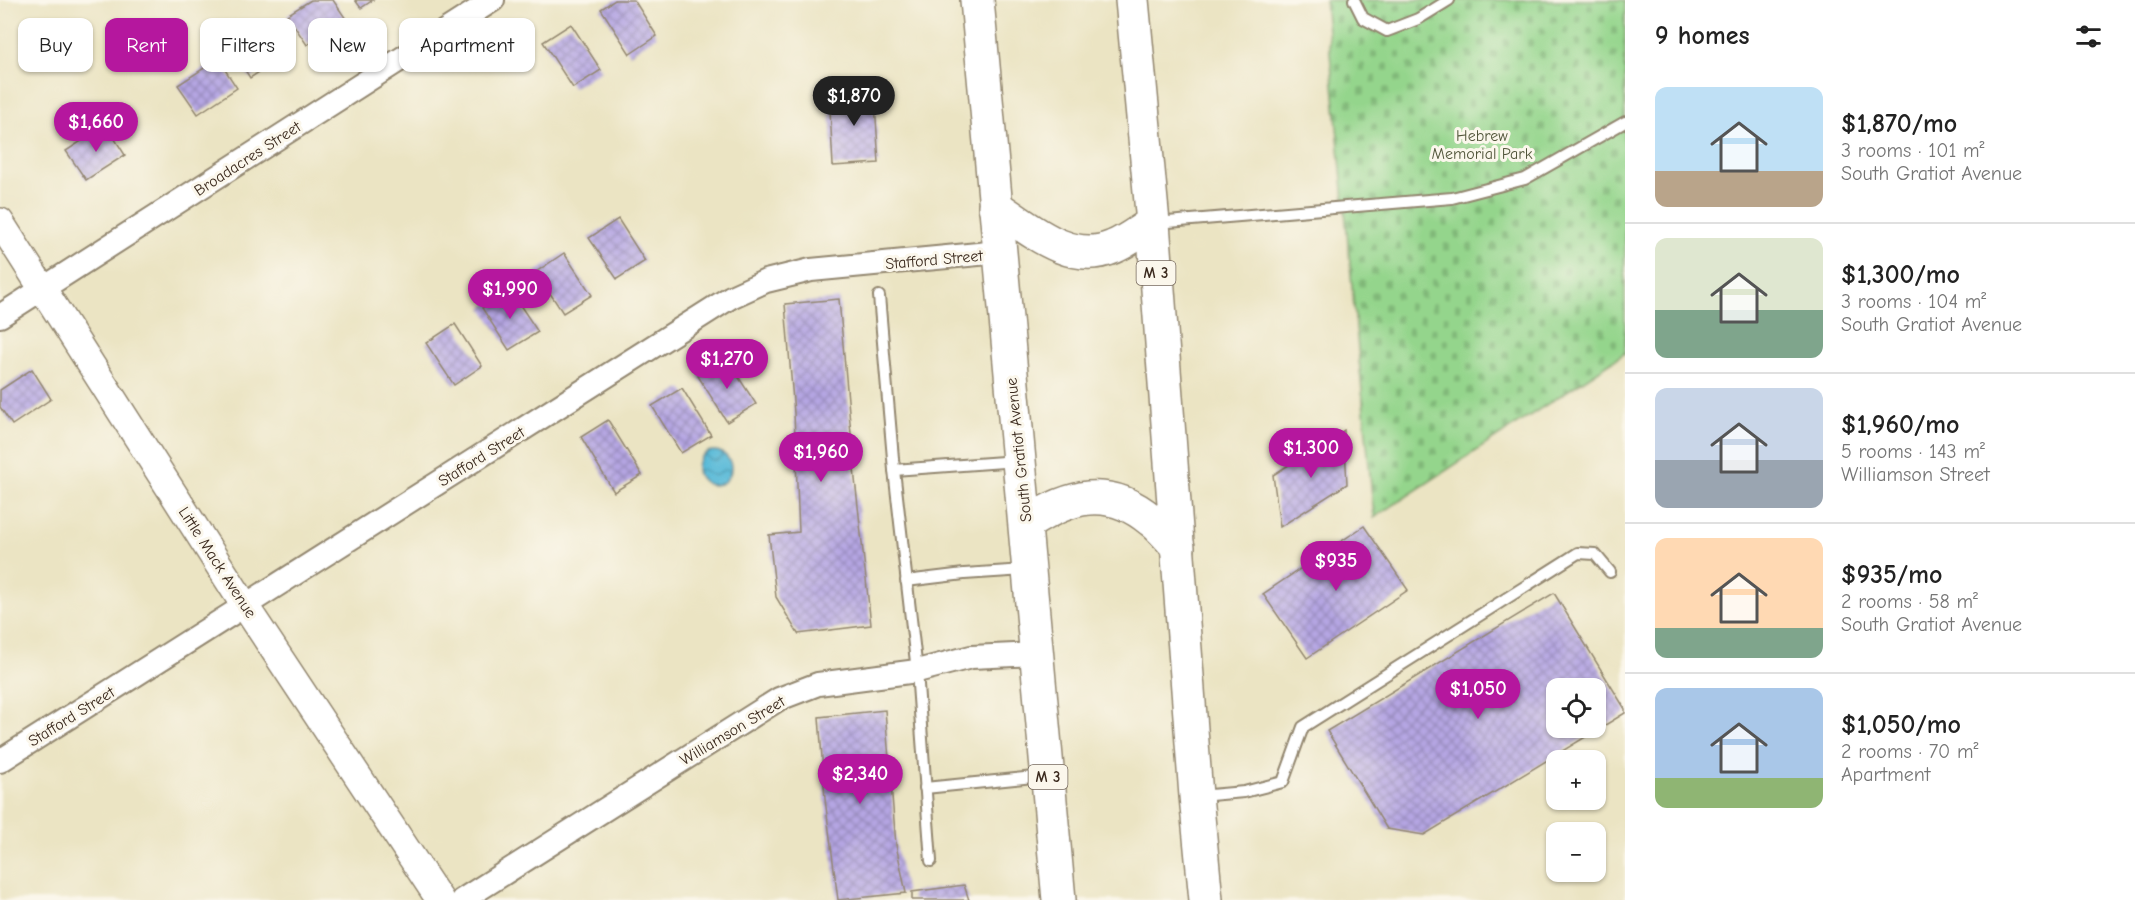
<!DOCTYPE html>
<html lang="en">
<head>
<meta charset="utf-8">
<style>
  :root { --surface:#fff; --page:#f2f2f2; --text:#222; --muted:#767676; --line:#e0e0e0; --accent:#b5179e }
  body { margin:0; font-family:"Comic Neue",sans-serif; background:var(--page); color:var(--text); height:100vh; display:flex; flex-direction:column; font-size:22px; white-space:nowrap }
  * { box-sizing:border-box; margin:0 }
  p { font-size:20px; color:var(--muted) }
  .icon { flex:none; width:33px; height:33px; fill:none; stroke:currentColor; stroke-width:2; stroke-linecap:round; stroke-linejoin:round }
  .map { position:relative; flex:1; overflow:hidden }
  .sheet { display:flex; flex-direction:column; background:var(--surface); width:510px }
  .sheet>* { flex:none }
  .banner { position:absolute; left:18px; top:18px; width:570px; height:54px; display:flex; gap:12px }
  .tools { position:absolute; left:1546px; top:678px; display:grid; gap:12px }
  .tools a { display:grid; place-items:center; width:60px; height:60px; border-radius:12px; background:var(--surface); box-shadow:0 2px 4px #0004; font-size:30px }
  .price { position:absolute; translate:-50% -51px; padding:0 14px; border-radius:21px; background:var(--accent); color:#fff; font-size:20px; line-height:39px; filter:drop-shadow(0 2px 3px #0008) }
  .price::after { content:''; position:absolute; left:50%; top:36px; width:18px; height:14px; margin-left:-9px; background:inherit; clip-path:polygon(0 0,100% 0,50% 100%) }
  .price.current { background:#222; color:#fff }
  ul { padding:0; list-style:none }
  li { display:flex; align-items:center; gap:18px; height:150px; padding:0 30px }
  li+li { border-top:2px solid var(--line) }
  li span { display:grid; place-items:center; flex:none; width:168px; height:120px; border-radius:12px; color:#555 }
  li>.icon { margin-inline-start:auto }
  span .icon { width:72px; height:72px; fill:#fffc; stroke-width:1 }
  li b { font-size:26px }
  h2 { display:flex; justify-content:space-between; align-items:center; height:72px; padding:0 30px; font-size:26px }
  .pill { padding:0 21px; border-radius:12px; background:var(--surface); box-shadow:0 2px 4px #0004; font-size:21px; line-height:54px }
  .pill.current { background:var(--accent); color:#fff }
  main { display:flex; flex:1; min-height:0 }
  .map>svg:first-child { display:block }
  .cemetery { fill:url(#cemetery-stones); stroke:#688055; stroke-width:1.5 }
  .water { fill:url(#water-waves); stroke:#4a727b; stroke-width:1.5 }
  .building { fill:url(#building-cross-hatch); fill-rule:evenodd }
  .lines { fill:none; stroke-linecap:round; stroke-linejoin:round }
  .service-casing { stroke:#938770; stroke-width:14 }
  .minor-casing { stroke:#938770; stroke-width:26 }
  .tertiary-casing { stroke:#938770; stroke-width:30 }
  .primary-casing { stroke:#938770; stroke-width:36 }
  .service { stroke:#fff; stroke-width:10 }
  .minor { stroke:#fff; stroke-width:22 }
  .tertiary { stroke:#fff; stroke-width:27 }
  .primary { stroke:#fff; stroke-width:33 }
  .labels { text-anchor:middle; stroke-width:6; stroke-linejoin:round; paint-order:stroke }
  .shield { fill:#fbf7ec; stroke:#75685c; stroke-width:1.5 }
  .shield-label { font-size:15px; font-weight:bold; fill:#3b2a1e }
  .park-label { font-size:16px; fill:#51553a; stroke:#fbf7ec }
  .street-label { font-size:16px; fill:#3b2a1e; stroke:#fbf7ec }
</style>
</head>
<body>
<main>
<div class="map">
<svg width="1625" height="900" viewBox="0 0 1625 900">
  <defs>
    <pattern id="cemetery-stones" width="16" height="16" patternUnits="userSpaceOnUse" patternTransform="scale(1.5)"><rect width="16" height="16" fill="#94d58c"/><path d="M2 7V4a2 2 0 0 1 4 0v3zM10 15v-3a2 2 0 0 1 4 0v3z" fill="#80b778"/></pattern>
    <pattern id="water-waves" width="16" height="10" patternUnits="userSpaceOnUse" patternTransform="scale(1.5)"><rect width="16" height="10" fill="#59bad8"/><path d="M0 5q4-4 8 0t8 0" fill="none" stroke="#4b97af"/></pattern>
    <pattern id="building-cross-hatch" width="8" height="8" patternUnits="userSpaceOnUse" patternTransform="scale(1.5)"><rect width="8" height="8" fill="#b5a6e3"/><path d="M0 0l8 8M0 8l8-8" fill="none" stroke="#9487b7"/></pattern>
  </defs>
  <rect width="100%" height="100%" fill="#fbf7ec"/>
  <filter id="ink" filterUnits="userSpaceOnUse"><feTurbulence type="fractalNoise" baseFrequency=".0167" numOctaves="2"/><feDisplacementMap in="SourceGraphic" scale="12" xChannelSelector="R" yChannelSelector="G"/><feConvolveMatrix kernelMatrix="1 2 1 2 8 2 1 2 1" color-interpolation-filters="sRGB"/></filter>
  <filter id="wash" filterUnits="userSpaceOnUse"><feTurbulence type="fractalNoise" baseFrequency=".008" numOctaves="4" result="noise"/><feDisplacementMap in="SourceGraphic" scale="24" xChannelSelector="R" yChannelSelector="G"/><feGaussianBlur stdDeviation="1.35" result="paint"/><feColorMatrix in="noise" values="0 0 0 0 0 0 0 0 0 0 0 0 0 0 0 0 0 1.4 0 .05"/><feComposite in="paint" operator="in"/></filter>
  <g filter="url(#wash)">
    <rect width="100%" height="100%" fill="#ebe4c3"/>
    <path class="cemetery" d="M1325,0H1625V353L1374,518Z"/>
    <circle class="water" cx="714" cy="468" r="17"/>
    <g id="blocks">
      <g class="building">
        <path d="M311,0H333L346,19L307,45L287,15Z"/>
        <path d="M355,0H373L361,8Z"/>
        <path d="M615,0H634L657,36L630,54L601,9Z"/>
        <path d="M270,22L290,52L250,78L231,48Z"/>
        <path d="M571,24L601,70L573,88L543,42Z"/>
        <path d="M218,59L237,88L198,114L178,85Z"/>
        <path d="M874,89L879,163L833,166L829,91Z"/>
        <path d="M106,125L125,155L86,180L66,151Z"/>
        <path d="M618,219L645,261L617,279L589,238Z"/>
        <path d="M564,253L592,295L563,313L536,272Z"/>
        <path d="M510,290L538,332L509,350L482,308Z"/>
        <path d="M839,299L855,479L871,625L798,634L776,597L769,535L799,532L794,413L785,304Z"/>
        <path d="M455,324L482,366L454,385L426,343Z"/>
        <path d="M726,358L756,404L727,422L698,376Z"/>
        <path d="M32,369L51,399L12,425L0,407V390Z"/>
        <path d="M682,388L711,435L681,453L652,406Z"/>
        <path d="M608,420L642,475L614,492L581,437Z"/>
        <path d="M1344,430L1347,484L1280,527L1273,475Z"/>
        <path d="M1364,526L1408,590L1307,658L1263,594Z"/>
        <path d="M1554,593L1625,709V713L1424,835L1387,829L1327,731ZM1557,688H1596V728H1557Z"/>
        <path d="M885,710L896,845L906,893L838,900L825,799L819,717Z"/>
        <path d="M964,885L969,900H912V892Z"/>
      </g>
    </g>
  </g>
  <g filter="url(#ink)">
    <use href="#blocks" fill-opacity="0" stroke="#938770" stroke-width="1.5"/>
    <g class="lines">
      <g class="service-casing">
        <g id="service">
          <path d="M1354,0L1363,18L1387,31L1418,19L1449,0"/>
          <path d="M1156,223L1452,198L1525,179L1625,122"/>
          <path d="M879,296L894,470L917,671L931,861"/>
          <path d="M894,470L1017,461"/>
          <path d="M906,581L964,574L1025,570"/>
          <path d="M925,788L1044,776"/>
          <path d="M1199,796L1244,792L1283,782L1303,727L1578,553L1595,554L1610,572"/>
        </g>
      </g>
      <g class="minor-casing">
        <g id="minor">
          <path d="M0,316L493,0"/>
          <path d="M0,761L731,297L766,281L811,270L999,252"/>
          <path d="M462,900L779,699L818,684L917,671L971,657L1037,654"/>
        </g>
      </g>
      <g class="tertiary-casing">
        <path id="tertiary" d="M0,222L245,606L440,900"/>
      </g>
      <g class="primary-casing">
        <g id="primary">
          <path d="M977,0L1059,900"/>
          <path d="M1132,0L1153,223L1196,796L1206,900"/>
          <path d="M995,206C1029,228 1070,266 1113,247C1126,242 1140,231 1153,223"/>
          <path d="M1026,524C1069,496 1108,484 1151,520C1161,527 1169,538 1178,547"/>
        </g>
      </g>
      <use href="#service" class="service"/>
      <use href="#minor" class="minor"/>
      <use href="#tertiary" class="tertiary"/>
      <use href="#primary" class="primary"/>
    </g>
  </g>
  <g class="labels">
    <g class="shield">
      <rect x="1136.5" y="261" width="39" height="24" rx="4.5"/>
      <rect x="1028.5" y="765" width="39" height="24" rx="4.5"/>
    </g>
    <g class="shield-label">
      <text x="1156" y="278">M 3</text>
      <text x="1048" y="782">M 3</text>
    </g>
    <g class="park-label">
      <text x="1482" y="141">Hebrew<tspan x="1482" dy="18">Memorial Park</tspan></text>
    </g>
    <g class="street-label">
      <text transform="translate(247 158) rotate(-33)" y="6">Broadacres Street</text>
      <text transform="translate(934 259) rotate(-5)" y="6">Stafford Street</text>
      <text transform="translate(1018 450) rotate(-96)" y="6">South Gratiot Avenue</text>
      <text transform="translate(481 456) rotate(-32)" y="6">Stafford Street</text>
      <text transform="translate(218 562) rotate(57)" y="6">Little Mack Avenue</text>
      <text transform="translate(71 716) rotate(-32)" y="6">Stafford Street</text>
      <text transform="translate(732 730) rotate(-31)" y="6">Williamson Street</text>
    </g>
  </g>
</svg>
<div class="tools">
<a><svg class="icon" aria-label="locate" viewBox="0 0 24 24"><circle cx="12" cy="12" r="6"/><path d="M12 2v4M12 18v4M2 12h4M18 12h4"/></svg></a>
<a>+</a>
<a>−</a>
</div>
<b class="price current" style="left:854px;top:127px">$1,870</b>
<b class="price" style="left:96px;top:153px">$1,660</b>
<b class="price" style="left:510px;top:320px">$1,990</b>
<b class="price" style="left:727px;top:390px">$1,270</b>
<b class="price" style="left:1311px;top:479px">$1,300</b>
<b class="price" style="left:821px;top:483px">$1,960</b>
<b class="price" style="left:1336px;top:592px">$935</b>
<b class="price" style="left:1478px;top:720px">$1,050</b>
<b class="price" style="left:860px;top:805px">$2,340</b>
<div class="banner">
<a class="pill">Buy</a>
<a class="pill current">Rent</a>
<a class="pill">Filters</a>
<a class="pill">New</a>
<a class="pill">Apartment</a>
</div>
</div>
<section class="sheet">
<h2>9 homes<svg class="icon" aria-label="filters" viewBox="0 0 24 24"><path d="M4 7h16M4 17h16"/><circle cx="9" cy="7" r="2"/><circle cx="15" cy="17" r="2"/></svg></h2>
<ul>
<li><span style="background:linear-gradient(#bfe0f5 70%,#b9a48a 0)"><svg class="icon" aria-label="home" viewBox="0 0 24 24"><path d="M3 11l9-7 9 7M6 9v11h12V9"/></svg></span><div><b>$1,870/mo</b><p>3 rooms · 101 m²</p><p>South Gratiot Avenue</p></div></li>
<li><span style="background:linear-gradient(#dfe7d0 60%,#7fa58c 0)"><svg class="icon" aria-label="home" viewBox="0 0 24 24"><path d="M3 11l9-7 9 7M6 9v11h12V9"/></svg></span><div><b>$1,300/mo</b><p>3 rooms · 104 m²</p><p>South Gratiot Avenue</p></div></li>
<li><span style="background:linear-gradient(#c9d6e8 60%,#9aa5b1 0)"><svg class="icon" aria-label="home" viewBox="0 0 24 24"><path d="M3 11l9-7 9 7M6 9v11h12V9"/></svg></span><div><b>$1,960/mo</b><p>5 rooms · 143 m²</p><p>Williamson Street</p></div></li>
<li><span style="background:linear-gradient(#ffd9b3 75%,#7fa58c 0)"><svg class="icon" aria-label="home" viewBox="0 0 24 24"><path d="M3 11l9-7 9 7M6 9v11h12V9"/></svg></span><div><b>$935/mo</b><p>2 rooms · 58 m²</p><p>South Gratiot Avenue</p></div></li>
<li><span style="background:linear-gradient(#a9c7e8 75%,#8fb573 0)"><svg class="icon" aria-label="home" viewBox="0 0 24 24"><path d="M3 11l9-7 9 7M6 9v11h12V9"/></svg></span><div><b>$1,050/mo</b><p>2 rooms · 70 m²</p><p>Apartment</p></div></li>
</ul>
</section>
</main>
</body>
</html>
